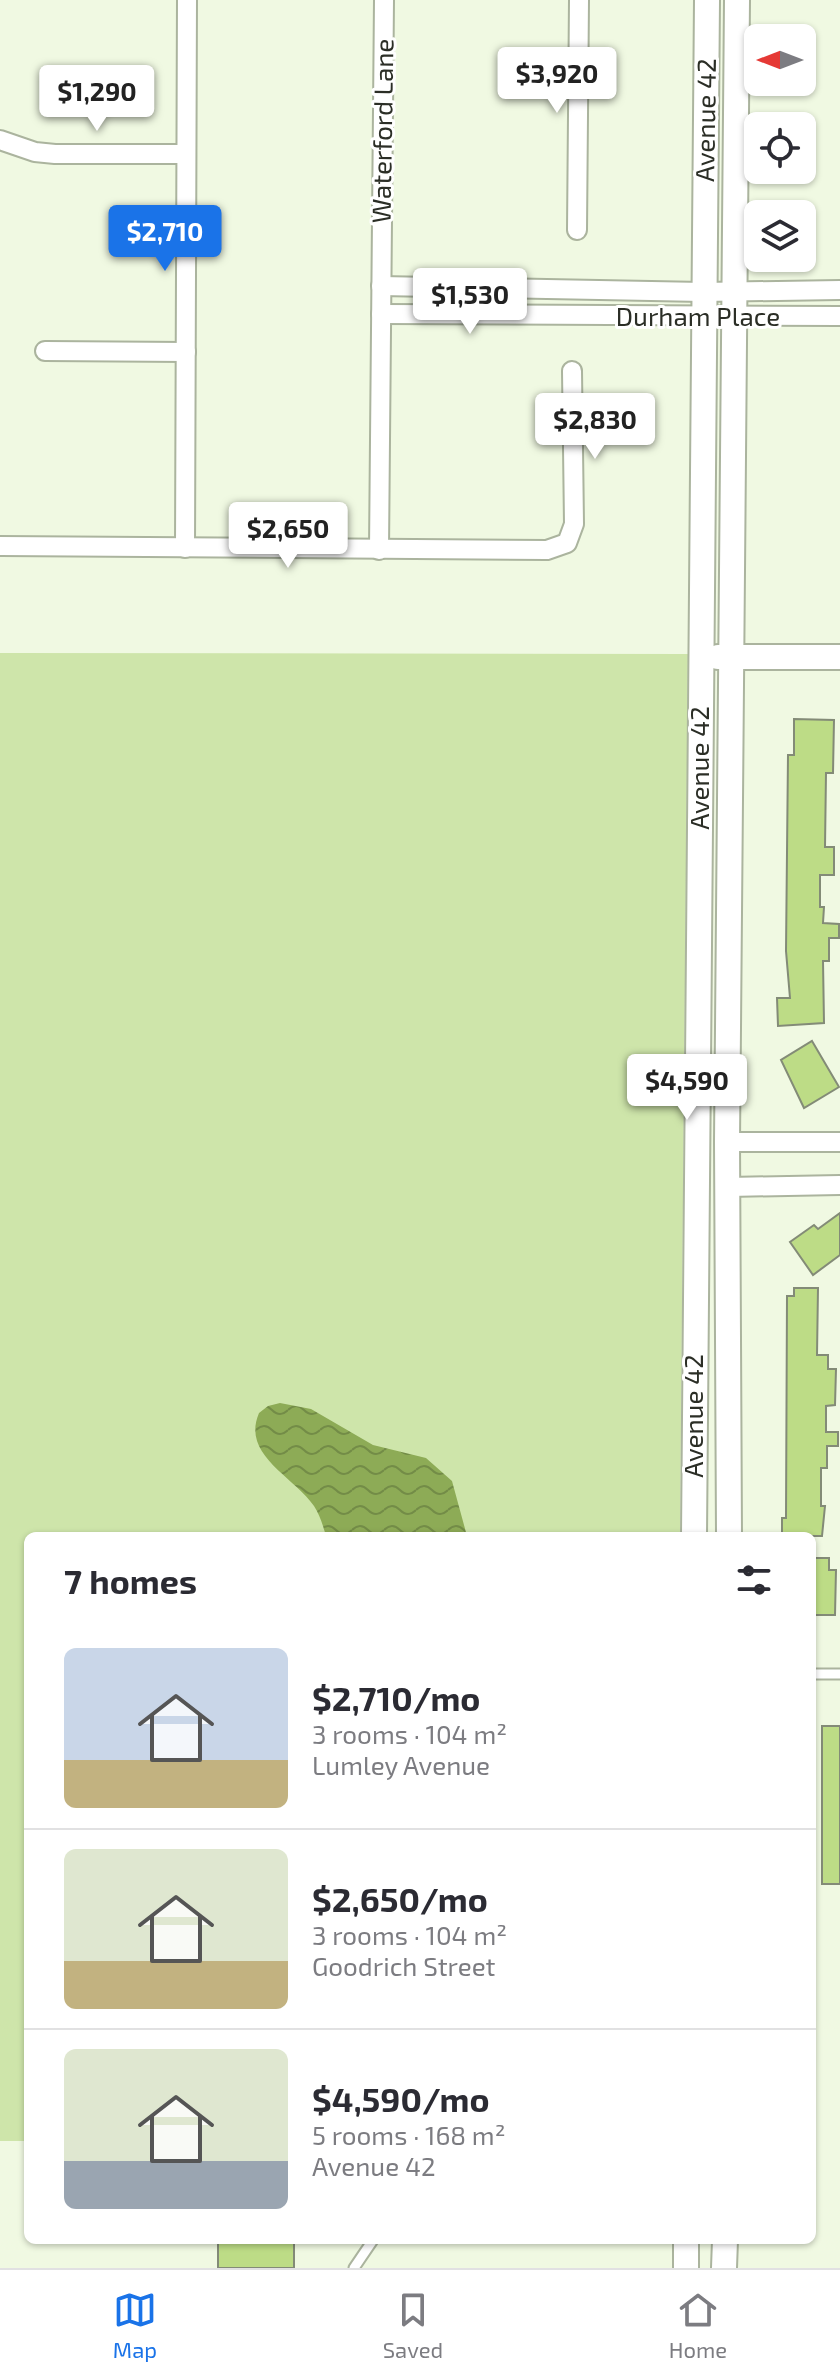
<!DOCTYPE html>
<html lang="en">
<head>
<meta charset="utf-8">
<style>
  :root { --surface:#fff; --page:#f2f2f3; --text:#2b2b33; --muted:#7c7c81; --line:#e1e1e2; --accent:#1a73e8 }
  body { margin:0; font-family:"Exo 2",sans-serif; background:var(--page); color:var(--text); height:100vh; display:flex; flex-direction:column; font-size:30px; white-space:nowrap }
  * { box-sizing:border-box; margin:0 }
  p { font-size:26px; color:var(--muted) }
  .icon { flex:none; width:44px; height:44px; fill:none; stroke:currentColor; stroke-width:2; stroke-linecap:round; stroke-linejoin:round }
  .map { position:relative; flex:1; overflow:hidden }
  .panel { position:absolute; left:24px; top:1532px; width:792px; height:712px; display:flex; flex-direction:column; background:var(--surface); border-radius:12px; box-shadow:0 2px 6px #0004 }
  .panel>* { flex:none }
  .needle { width:52px; rotate:270deg }
  .fabs { position:absolute; left:744px; top:24px; display:grid; gap:16px }
  .fabs a { display:grid; place-items:center; width:72px; height:72px; border-radius:12px; background:var(--surface); box-shadow:0 2px 6px #0004; font-size:40px }
  .price { position:absolute; translate:-50% -68px; padding:0 18px; border-radius:8px; background:#fff; color:#222; font-size:26px; line-height:52px; filter:drop-shadow(0 2px 4px #0008) }
  .price::after { content:''; position:absolute; left:50%; top:48px; width:24px; height:18px; margin-left:-12px; background:inherit; clip-path:polygon(0 0,100% 0,50% 100%) }
  .price.on { background:var(--accent); color:#fff }
  ul { padding:0; list-style:none }
  li { display:flex; align-items:center; gap:24px; height:200px; padding:0 40px }
  li+li { border-top:2px solid var(--line) }
  li span { display:grid; place-items:center; flex:none; width:224px; height:160px; border-radius:12px; color:#555 }
  li>.icon { margin-inline-start:auto }
  span .icon { width:96px; height:96px; fill:#fffc; stroke-width:1 }
  li b { font-size:34px }
  h2 { display:flex; justify-content:space-between; align-items:center; height:96px; padding:0 40px; font-size:34px }
  .menu { display:flex; justify-content:space-around; align-items:center; height:112px; border-top:2px solid var(--line); background:var(--surface); font-size:22px; color:var(--muted) }
  .menu a { display:grid; justify-items:center; gap:4px }
  .menu .on { color:var(--accent) }
  .map>svg:first-child { display:block }
  .grass { fill:#cee5aa }
  .water { fill:url(#water-waves) }
  .building { fill:#bddc86; stroke:#838b77; stroke-width:2 }
  .lines { fill:none; stroke-linecap:round; stroke-linejoin:round }
  .service-casing { stroke:#abb49e; stroke-width:13 }
  .minor-casing { stroke:#abb49e; stroke-width:22 }
  .tertiary-casing { stroke:#abb49e; stroke-width:28 }
  .service { stroke:#fff; stroke-width:9 }
  .minor { stroke:#fff; stroke-width:18 }
  .tertiary { stroke:#fff; stroke-width:24 }
  .labels { text-anchor:middle; stroke-width:6; stroke-linejoin:round; paint-order:stroke }
  .street-label { font-size:26px; fill:#2b2e26; stroke:#fff }
</style>
</head>
<body>
<div class="map">
<svg width="840" height="2268" viewBox="0 0 840 2268">
  <defs>
    <pattern id="water-waves" width="16" height="10" patternUnits="userSpaceOnUse" patternTransform="scale(2)"><rect width="16" height="10" fill="#8dab56"/><path d="M0 5q4-4 8 0t8 0" fill="none" stroke="#738c47"/></pattern>
  </defs>
  <rect width="100%" height="100%" fill="#f0f9e2"/>
  <path class="grass" d="M0,653L688,654L680,1536H28V2141H0Z"/>
  <path class="water" d="M280,1403L311,1409L373,1445L426,1458L452,1481L467,1536H326C323,1526 320,1515 314,1506C293,1476 241,1455 259,1413L268,1406Z"/>
  <g class="building">
    <path d="M794,719L834,720L833,773H826L825,847H834V875H820V907H824L823,923L839,924V938H829V961H823L824,1023L778,1026L777,998H790L786,951L788,755H794Z"/>
    <path d="M812,1041L839,1087L804,1108L781,1060Z"/>
    <path d="M840,1213V1255L813,1275L790,1242L814,1225L818,1229Z"/>
    <path d="M794,1288H818L817,1355H828V1369H836L835,1405L826,1406V1432H838V1446H827V1468H821V1506H825L822,1536H782V1518H786L787,1296H794Z"/>
    <path d="M812,1558H829V1570H836L835,1615H812Z"/>
    <rect x="822" y="1726" width="18" height="158"/>
    <rect x="218" y="2240" width="76" height="28"/>
  </g>
  <g class="lines">
    <g class="service-casing">
      <g id="service">
        <path d="M812,1674H840"/>
        <path d="M354,2268L373,2240"/>
      </g>
    </g>
    <g class="minor-casing">
      <g id="minor">
        <path d="M0,140L35,152L55,154H186"/>
        <path d="M577,230L579,0"/>
        <path d="M381,286L703,292L840,290"/>
        <path d="M381,314L840,316"/>
        <path d="M45,351L186,352"/>
        <path d="M0,546L547,550L567,543L574,524L572,371"/>
        <path d="M185,548L187,0"/>
        <path d="M379,550L384,0"/>
        <path d="M727,1142H840"/>
        <path d="M729,1187L840,1185"/>
      </g>
    </g>
    <g class="tertiary-casing">
      <g id="tertiary">
        <path d="M718,657H840"/>
        <path d="M694,1536L707,0"/>
        <path d="M729,1536L727,1142L737,0"/>
        <path d="M686,2268V2240"/>
        <path d="M724,2268L725,2240"/>
      </g>
    </g>
    <use href="#service" class="service"/>
    <use href="#minor" class="minor"/>
    <use href="#tertiary" class="tertiary"/>
  </g>
  <g class="labels">
    <g class="street-label">
      <text transform="translate(706 120) rotate(-89)" y="9">Avenue 42</text>
      <text transform="translate(383 131) rotate(-89)" y="9">Waterford Lane</text>
      <text x="698" y="326">Durham Place</text>
      <text transform="translate(700 768) rotate(-90)" y="9">Avenue 42</text>
      <text transform="translate(694 1416) rotate(-90)" y="9">Avenue 42</text>
    </g>
  </g>
</svg>
<div class="fabs">
<a><svg class="needle" viewBox="-14 -14 28 28"><path d="M0-13l5 13h-10z" fill="#e53935"/><path d="M0 13l5-13h-10z" fill="#7c7c81"/></svg></a>
<a><svg class="icon" aria-label="locate" viewBox="0 0 24 24"><circle cx="12" cy="12" r="6"/><path d="M12 2v4M12 18v4M2 12h4M18 12h4"/></svg></a>
<a><svg class="icon" aria-label="layers" viewBox="0 0 24 24"><path d="M12 4l9 5-9 5-9-5zM3 14l9 5 9-5"/></svg></a>
</div>
<b class="price" style="left:557px;top:115px">$3,920</b>
<b class="price" style="left:97px;top:133px">$1,290</b>
<b class="price on" style="left:165px;top:273px">$2,710</b>
<b class="price" style="left:470px;top:336px">$1,530</b>
<b class="price" style="left:595px;top:461px">$2,830</b>
<b class="price" style="left:288px;top:570px">$2,650</b>
<b class="price" style="left:687px;top:1122px">$4,590</b>
<section class="panel">
<h2>7 homes<svg class="icon" aria-label="filters" viewBox="0 0 24 24"><path d="M4 7h16M4 17h16"/><circle cx="9" cy="7" r="2"/><circle cx="15" cy="17" r="2"/></svg></h2>
<ul>
<li><span style="background:linear-gradient(#c9d6e8 70%,#c2b280 0)"><svg class="icon" aria-label="home" viewBox="0 0 24 24"><path d="M3 11l9-7 9 7M6 9v11h12V9"/></svg></span><div><b>$2,710/mo</b><p>3 rooms · 104 m²</p><p>Lumley Avenue</p></div></li>
<li><span style="background:linear-gradient(#dfe7d0 70%,#c2b280 0)"><svg class="icon" aria-label="home" viewBox="0 0 24 24"><path d="M3 11l9-7 9 7M6 9v11h12V9"/></svg></span><div><b>$2,650/mo</b><p>3 rooms · 104 m²</p><p>Goodrich Street</p></div></li>
<li><span style="background:linear-gradient(#dfe7d0 70%,#9aa5b1 0)"><svg class="icon" aria-label="home" viewBox="0 0 24 24"><path d="M3 11l9-7 9 7M6 9v11h12V9"/></svg></span><div><b>$4,590/mo</b><p>5 rooms · 168 m²</p><p>Avenue 42</p></div></li>
</ul>
</section>
</div>
<nav class="menu">
<a class="on"><svg class="icon" aria-label="map" viewBox="0 0 24 24"><path d="M3 6l6-2 6 2 6-2v14l-6 2-6-2-6 2zM9 4v14M15 6v14"/></svg>Map</a>
<a><svg class="icon" aria-label="saved" viewBox="0 0 24 24"><path d="M7 4h10v16l-5-4-5 4z"/></svg>Saved</a>
<a><svg class="icon" aria-label="home" viewBox="0 0 24 24"><path d="M3 11l9-7 9 7M6 9v11h12V9"/></svg>Home</a>
</nav>
</body>
</html>
